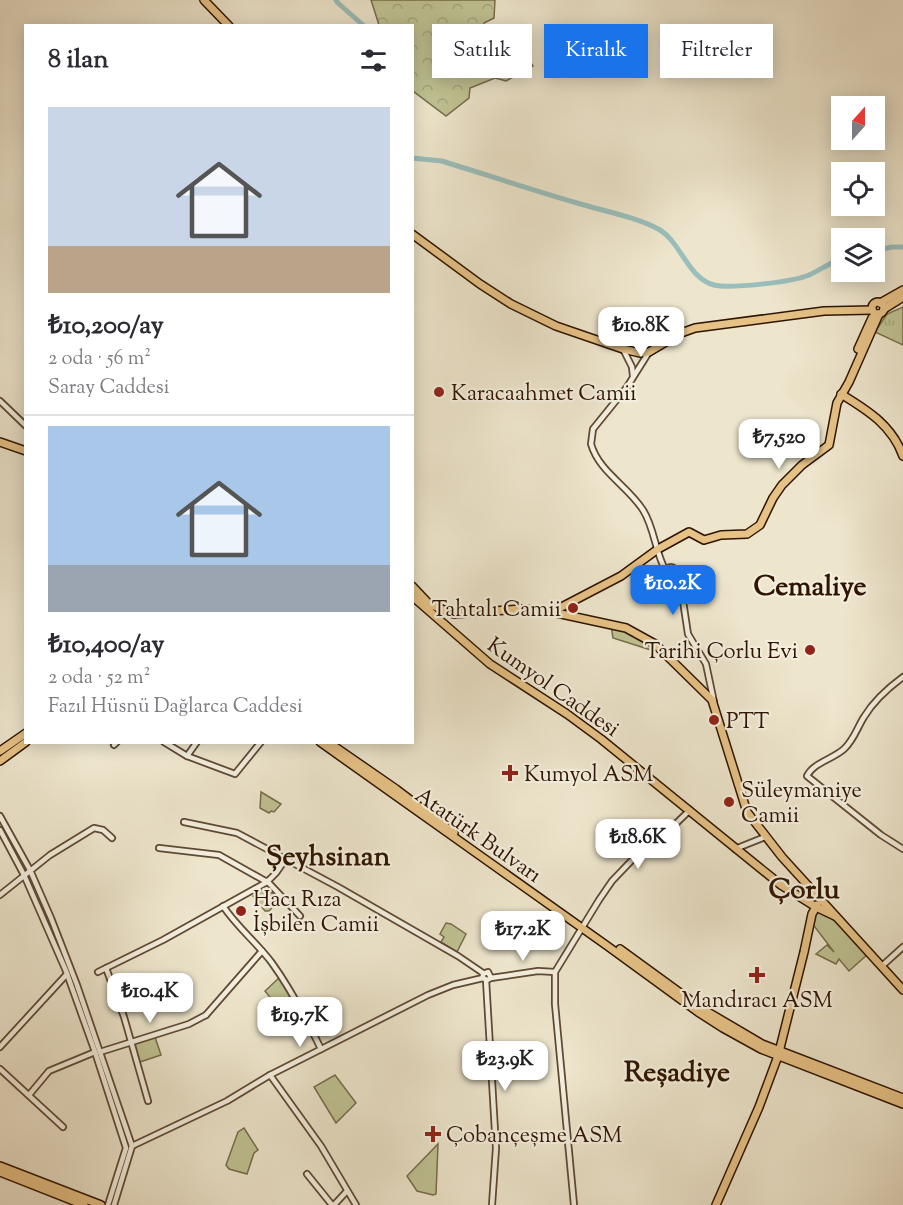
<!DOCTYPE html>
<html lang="tr">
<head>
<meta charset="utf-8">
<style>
  :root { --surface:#fff; --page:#f2f2f3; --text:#2b2b33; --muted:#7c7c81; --line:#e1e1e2; --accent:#1a73e8 }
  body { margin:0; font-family:"Sorts Mill Goudy",serif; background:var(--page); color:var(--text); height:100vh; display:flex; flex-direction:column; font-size:22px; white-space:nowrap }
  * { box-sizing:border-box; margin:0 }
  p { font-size:20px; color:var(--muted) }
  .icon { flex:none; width:33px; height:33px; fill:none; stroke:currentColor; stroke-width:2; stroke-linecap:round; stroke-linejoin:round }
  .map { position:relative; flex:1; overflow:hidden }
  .side { position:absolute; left:24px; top:24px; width:390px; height:720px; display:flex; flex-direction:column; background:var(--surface); border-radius:0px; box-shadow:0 3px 15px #0003 }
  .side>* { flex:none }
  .top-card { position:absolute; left:432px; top:24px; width:381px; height:54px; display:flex; gap:12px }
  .needle { width:39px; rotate:21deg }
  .tools { position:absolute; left:831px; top:96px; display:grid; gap:12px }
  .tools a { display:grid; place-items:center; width:54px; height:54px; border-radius:0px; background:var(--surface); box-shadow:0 3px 15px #0003; font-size:30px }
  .price { position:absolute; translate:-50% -51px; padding:0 14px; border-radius:12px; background:#fff; color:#222; font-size:20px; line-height:39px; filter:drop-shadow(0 2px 3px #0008) }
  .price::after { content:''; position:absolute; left:50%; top:36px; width:18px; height:14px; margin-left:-9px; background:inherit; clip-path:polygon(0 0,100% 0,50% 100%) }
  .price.active { background:var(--accent); color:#fff }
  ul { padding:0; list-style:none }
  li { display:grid; align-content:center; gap:12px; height:318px; padding:0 24px }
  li+li { border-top:2px solid var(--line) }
  li span { display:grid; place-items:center; height:186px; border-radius:0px; color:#555 }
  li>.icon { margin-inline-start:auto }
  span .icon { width:108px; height:108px; fill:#fffc; stroke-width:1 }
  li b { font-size:26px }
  h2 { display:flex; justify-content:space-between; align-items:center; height:72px; padding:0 24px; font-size:26px }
  .tag { padding:0 21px; border-radius:0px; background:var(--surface); box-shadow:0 3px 15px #0003; font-size:21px; line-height:54px }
  .tag.active { background:var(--accent); color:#fff }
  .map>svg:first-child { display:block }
  .grass { fill:url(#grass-tufts); stroke:#776c4a; stroke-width:1.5 }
  .forest { fill:url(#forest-crowns); stroke:#776c4a; stroke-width:1.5 }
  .park { fill:#bfc293; stroke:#776c4a; stroke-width:1.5 }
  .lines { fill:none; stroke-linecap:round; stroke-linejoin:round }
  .river { stroke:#9abebb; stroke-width:5 }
  .minor-casing { stroke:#5e4933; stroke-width:8 }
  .major-casing { stroke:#2f1500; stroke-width:10 }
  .minor { stroke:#f3eede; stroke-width:4.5 }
  .major { stroke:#e6c286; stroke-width:7 }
  .poi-dot { fill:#8f2418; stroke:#f3eede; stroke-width:2 }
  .labels { text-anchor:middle; stroke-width:4.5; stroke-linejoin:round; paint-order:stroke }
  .poi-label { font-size:22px; fill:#2f1500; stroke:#f3eede; text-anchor:start }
  .street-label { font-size:22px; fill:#2f1500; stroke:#f3eede }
  .district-label { font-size:28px; font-weight:bold; fill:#2f1500; stroke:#f3eede }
</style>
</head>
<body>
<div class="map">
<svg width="903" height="1205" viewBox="0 0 903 1205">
  <defs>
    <pattern id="grass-tufts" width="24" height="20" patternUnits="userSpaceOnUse" patternTransform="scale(1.5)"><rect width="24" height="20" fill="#bfc293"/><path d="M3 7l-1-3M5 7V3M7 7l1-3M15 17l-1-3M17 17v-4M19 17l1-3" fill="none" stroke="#a4a67d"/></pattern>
    <pattern id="forest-crowns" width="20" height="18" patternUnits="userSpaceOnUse" patternTransform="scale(1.5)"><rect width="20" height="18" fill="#bfc293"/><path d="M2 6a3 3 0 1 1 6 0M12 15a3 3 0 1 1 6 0" fill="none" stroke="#a4a67d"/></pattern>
  </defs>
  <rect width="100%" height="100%" fill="#ede5cc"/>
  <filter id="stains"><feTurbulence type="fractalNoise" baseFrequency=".00333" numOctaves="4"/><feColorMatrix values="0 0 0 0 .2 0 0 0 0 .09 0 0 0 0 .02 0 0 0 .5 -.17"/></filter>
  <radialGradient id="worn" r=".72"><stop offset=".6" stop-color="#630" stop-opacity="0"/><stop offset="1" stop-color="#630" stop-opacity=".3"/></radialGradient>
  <path class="grass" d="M903,307V345L875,332L887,314Z"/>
  <path class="forest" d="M371,0H495L494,18L484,23L482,42L520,25L525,34L494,46L495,59L526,55L533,66L506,81L495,78L470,88L469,98L446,116L413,91L412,26L379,25Z"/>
  <g class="park">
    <path d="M611,626L625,629L653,645L651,650L613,638Z"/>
    <path d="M261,792L281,804L274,812L271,811L269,813L260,808Z"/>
    <path d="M263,888L281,898L269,911H265L253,896Z"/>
    <path d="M816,909L836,919L868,954L849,971L839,959L836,964L816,954L827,945L834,952L811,922Z"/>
    <path d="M446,923L451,924L466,934L457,952L441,942L444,937L440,934Z"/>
    <path d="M280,977L306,1024L294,1027L265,991Z"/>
    <path d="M155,1037L161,1055L140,1062L134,1044Z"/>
    <path d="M335,1075L356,1103L336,1123L314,1087Z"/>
    <path d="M244,1128L258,1150L254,1153L247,1174L229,1169L226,1165L238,1132Z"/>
    <path d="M438,1144L436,1194L433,1195L417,1191L407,1176Z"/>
  </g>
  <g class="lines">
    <g class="river">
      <path d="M336,0L338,3L364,26"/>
      <path d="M412,158L442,161C487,175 532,190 577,203C603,211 637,217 660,230C681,243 688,278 714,285C730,289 793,282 809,275C820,270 829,263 842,259"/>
      <path d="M874,251L892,247H903"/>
    </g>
    <g class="minor-casing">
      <g id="minor">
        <path d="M623,349L632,367L633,376"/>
        <path d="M649,352L627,387L593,429L591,444C599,472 628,486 643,510C655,529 655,553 666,571"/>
        <path d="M0,401L26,426"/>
        <circle cx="671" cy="572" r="5"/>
        <path d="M671,577L683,601L688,634L706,664L714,702"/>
        <path d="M903,677C888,688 873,702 864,717C857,728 854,740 844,749C833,759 813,763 807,776L881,835L903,849"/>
        <path d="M164,742L187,756L235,774L261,742"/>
        <path d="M114,745L117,742"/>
        <path d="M187,756L197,742"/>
        <path d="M0,816L30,870L51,918L77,985L132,1146L114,1205"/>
        <path d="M184,822L237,833L338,887L458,956L483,973"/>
        <path d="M0,830L24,875L66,971L95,1052L126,1148L108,1205"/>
        <path d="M159,848L219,855L267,882"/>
        <path d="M735,849L765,837"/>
        <path d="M267,881L300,916"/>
        <path d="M0,895L50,855L94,828L103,830L112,838"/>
        <path d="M223,906C237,927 257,943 272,963C290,988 308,1022 321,1049"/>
        <path d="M882,966L903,947"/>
        <path d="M106,968L124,1017L148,1101"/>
        <path d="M98,972L163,940L267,882L276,873L285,860"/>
        <path d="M491,978L488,972L483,974V978L487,980L491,978L538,971L555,972"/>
        <path d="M486,980L496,1148L492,1205"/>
        <path d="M206,1015L262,951"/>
        <path d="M0,1047L67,974"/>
        <path d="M100,1052L189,1024L206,1015"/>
        <path d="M0,1069L63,1127"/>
        <path d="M270,1075L321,1146L356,1205"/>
        <path d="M29,1095L49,1071L95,1052"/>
        <path d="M132,1146L227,1101L270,1075L428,995L453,985L483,978"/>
        <path d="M307,1174L332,1205"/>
        <path d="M334,1205L347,1191"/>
        <path d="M574,1205L555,1004V972L599,900L612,881L635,857L663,836L690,810"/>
      </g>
    </g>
    <g class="major-casing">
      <g id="major">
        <path d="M204,0L229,26"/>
        <path d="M412,234L480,284L511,304L556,326L623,349L640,353L649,352L681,333L695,328L824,311L872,310"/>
        <circle cx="878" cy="308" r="6"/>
        <path d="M880,303L903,290"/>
        <path d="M884,309L903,297"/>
        <path d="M858,349L872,318"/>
        <path d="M841,394C867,410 892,425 903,456"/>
        <path d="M0,442L26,451"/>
        <path d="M412,586L429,604L454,614L521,609L552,612L626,628L655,644L712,700L747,812L782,857L903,990"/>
        <path d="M412,596L490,664L567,714L601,739L781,885L816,907L835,916"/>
        <path d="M552,612L621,576L658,549L689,532L704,540L721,535L747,534L760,525L773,498L782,485L802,465L829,445L837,403L849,382L879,314"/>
        <path d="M320,742L606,945L698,1012L723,1028L761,1049L903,1104"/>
        <path d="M328,742L396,789L454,833"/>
        <path d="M0,751L26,733"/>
        <path d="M0,761L26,742"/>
        <path d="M620,949L701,1008L762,1044L903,1098"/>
        <path d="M0,1166L101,1205"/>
        <path d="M0,1172L84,1205"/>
        <path d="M716,1205L759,1107L778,1056L804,952L812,914L817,905"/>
      </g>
    </g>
    <use href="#minor" class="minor"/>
    <use href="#major" class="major"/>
  </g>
  <g class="poi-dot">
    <circle cx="439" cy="392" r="6"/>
    <circle cx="573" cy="608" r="6"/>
    <circle cx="810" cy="650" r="6"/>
    <circle cx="714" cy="720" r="6"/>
    <path d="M507 764h6v6h6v6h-6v6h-6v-6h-6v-6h6z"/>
    <circle cx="729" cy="802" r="6"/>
    <circle cx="241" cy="911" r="6"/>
    <path d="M754 966h6v6h6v6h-6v6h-6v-6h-6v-6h6z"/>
    <path d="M430 1125h6v6h6v6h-6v6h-6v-6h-6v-6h6z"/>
  </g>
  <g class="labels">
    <g class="poi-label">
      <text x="451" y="400">Karacaahmet Camii</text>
      <text x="561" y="616" text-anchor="end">Tahtalı Camii</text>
      <text x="798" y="658" text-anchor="end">Tarihi Çorlu Evi</text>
      <text x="726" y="728">PTT</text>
      <text x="524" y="781">Kumyol ASM</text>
      <text x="741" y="797">Süleymaniye<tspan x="741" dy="25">Camii</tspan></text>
      <text x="253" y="906">Hacı Rıza<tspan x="253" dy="25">İşbilen Camii</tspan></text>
      <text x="757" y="1007" text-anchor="middle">Mandıracı ASM</text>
      <text x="446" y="1142">Çobançeşme ASM</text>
    </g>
    <g class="street-label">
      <text transform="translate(554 686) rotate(35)" y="8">Kumyol Caddesi</text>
      <text transform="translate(479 834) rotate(35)" y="8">Atatürk Bulvarı</text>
    </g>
    <g class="district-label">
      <text x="810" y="595">Cemaliye</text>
      <text x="328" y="865">Şeyhsinan</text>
      <text x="804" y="898">Çorlu</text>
      <text x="677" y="1081">Reşadiye</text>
    </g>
  </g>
  <rect width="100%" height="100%" filter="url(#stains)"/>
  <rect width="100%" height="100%" fill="url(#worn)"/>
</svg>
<div class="tools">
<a><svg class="needle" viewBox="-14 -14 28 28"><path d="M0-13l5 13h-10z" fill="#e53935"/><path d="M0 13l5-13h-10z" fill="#7c7c81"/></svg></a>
<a><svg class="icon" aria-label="locate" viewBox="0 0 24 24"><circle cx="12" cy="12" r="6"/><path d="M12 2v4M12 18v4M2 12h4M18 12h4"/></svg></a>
<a><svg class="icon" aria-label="layers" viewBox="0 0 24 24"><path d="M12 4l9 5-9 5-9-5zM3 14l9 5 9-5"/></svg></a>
</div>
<b class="price" style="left:641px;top:358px">₺10.8K</b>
<b class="price" style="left:779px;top:470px">₺7,520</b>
<b class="price active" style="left:673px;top:616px">₺10.2K</b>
<b class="price" style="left:638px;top:870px">₺18.6K</b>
<b class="price" style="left:523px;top:962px">₺17.2K</b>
<b class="price" style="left:150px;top:1024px">₺10.4K</b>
<b class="price" style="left:300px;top:1048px">₺19.7K</b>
<b class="price" style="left:505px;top:1092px">₺23.9K</b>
<div class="top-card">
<a class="tag">Satılık</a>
<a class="tag active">Kiralık</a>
<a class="tag">Filtreler</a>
</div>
<section class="side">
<h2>8 ilan<svg class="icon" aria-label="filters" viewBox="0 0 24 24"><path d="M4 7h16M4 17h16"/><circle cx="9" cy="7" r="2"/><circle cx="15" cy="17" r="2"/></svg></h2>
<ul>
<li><span style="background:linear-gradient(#c9d6e8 75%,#b9a48a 0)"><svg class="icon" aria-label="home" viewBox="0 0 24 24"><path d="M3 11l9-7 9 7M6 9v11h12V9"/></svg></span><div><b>₺10,200/ay</b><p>2 oda · 56 m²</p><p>Saray Caddesi</p></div></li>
<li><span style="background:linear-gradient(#a9c7e8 75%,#9aa5b1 0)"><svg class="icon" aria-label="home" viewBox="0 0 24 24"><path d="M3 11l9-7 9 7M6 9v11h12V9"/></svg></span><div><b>₺10,400/ay</b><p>2 oda · 52 m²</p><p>Fazıl Hüsnü Dağlarca Caddesi</p></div></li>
</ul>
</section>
</div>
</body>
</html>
